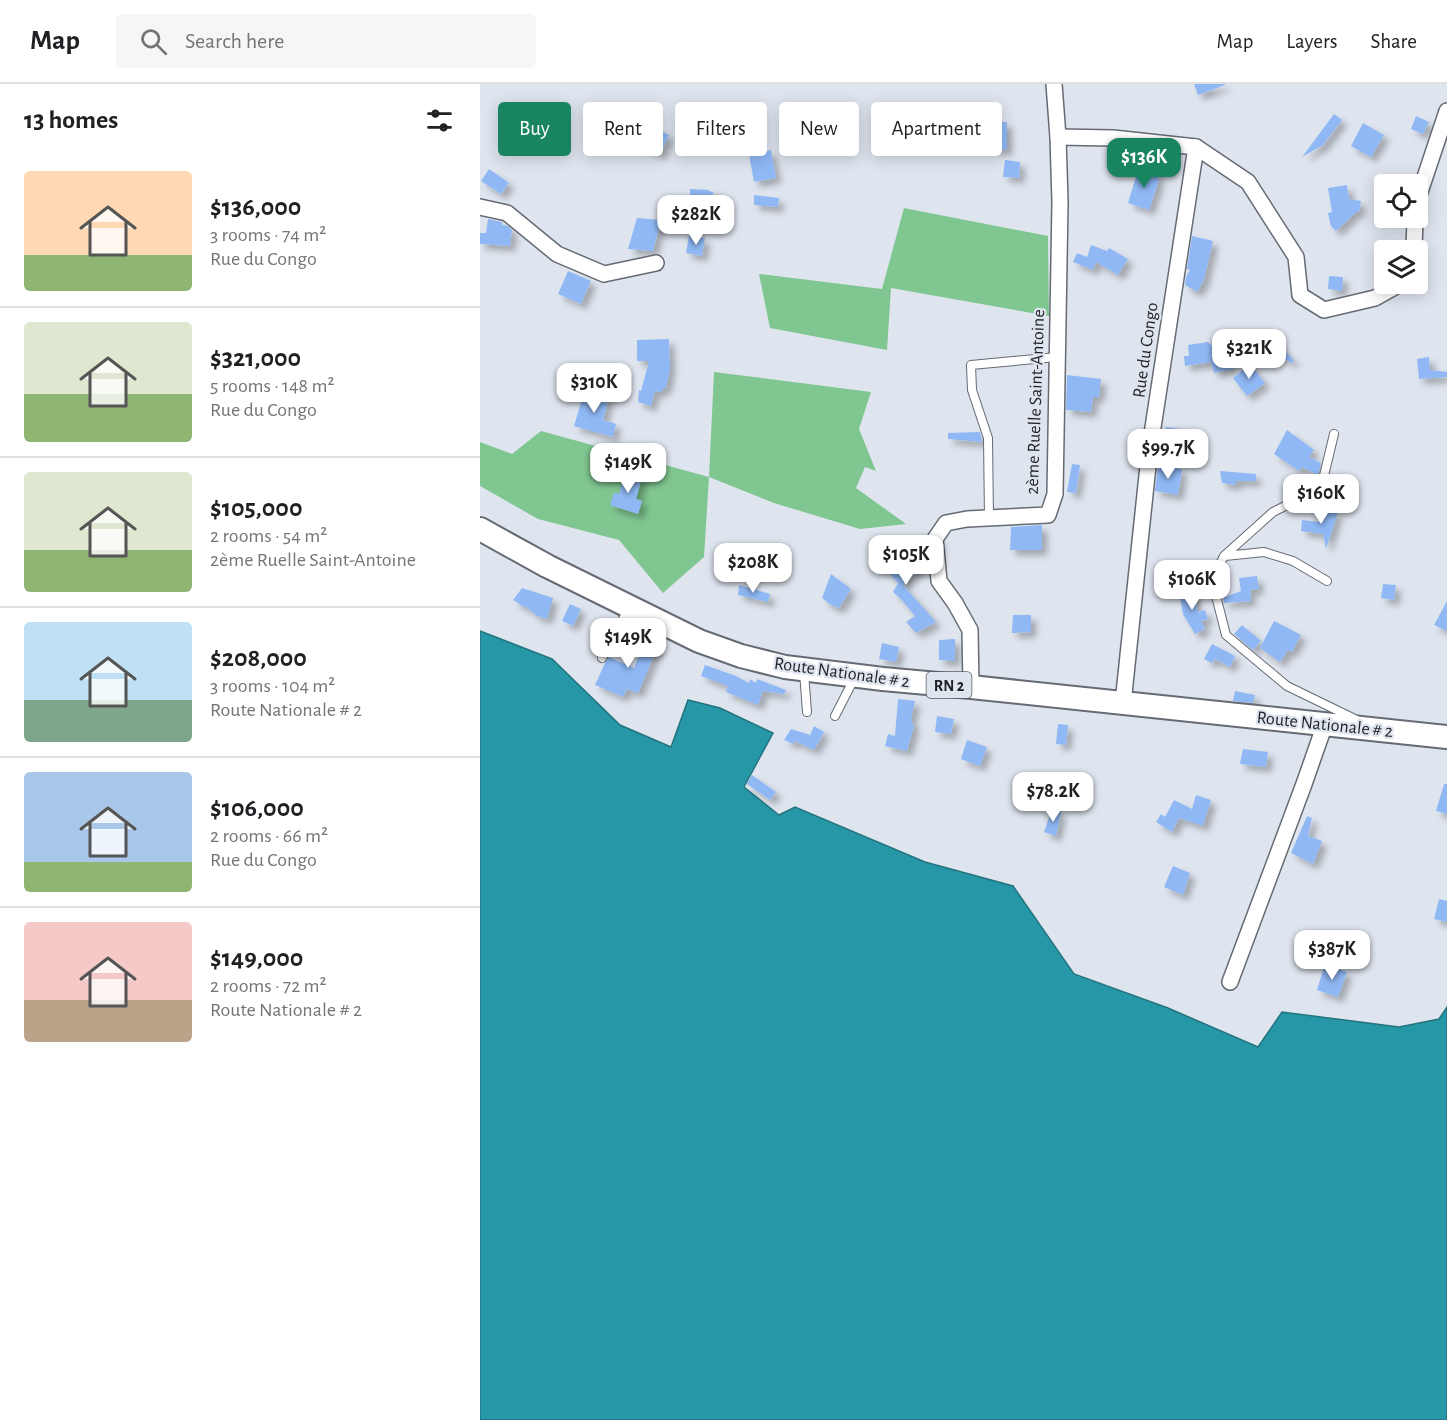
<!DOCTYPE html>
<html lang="en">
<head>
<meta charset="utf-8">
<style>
  :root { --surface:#fff; --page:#f6f6f6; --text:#202124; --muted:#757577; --line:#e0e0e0; --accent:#198460 }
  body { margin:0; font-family:"Alegreya Sans",sans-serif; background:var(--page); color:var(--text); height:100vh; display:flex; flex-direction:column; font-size:22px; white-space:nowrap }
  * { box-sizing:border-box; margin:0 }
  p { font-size:20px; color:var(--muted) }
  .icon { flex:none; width:33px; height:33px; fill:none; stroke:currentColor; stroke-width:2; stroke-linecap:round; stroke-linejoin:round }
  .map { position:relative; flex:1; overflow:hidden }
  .panel { display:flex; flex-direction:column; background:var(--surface); width:480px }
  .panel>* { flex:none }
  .top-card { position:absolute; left:18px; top:18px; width:570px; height:54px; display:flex; gap:12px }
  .tools { position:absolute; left:894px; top:90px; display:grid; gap:12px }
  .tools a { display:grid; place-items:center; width:54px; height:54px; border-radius:6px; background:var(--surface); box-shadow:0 3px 15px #0003; font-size:30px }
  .price { position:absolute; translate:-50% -51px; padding:0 14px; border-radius:12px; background:#fff; color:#222; font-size:20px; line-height:39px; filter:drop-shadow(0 2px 3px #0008) }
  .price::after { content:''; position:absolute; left:50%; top:36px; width:18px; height:14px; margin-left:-9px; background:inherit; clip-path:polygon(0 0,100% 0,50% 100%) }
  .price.on { background:var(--accent); color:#fff }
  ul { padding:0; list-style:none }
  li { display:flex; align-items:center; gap:18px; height:150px; padding:0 24px }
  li+li { border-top:2px solid var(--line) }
  li span { display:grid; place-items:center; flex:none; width:168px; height:120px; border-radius:6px; color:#555 }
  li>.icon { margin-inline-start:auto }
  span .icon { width:72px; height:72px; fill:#fffc; stroke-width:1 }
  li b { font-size:26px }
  h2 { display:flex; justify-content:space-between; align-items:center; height:72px; padding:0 24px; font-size:26px }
  .tag { padding:0 21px; border-radius:6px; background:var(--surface); box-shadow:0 3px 15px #0003; font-size:21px; line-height:54px }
  .tag.on { background:var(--accent); color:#fff }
  header { display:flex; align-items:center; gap:36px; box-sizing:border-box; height:84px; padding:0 30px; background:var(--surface); border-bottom:2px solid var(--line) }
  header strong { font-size:28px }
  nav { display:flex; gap:33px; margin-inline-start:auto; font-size:21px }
  .search { width:420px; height:54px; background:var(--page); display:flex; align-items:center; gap:15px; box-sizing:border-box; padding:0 21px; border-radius:6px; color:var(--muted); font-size:22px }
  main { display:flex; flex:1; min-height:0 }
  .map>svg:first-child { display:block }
  .green { fill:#80c690 }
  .water { fill:#2697a6; stroke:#24747f; stroke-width:1.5 }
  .building { fill:#8fb8f4; filter:url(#shadow) }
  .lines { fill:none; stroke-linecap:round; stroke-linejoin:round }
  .service-casing { stroke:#656a73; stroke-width:10 }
  .minor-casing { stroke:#656a73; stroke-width:18 }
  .primary-casing { stroke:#656a73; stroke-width:26 }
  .service { stroke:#fff; stroke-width:8 }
  .minor { stroke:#fff; stroke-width:15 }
  .primary { stroke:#fff; stroke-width:22 }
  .labels { text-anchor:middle; stroke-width:4.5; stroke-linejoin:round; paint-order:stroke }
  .shield { fill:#dfe5ef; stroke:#595c61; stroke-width:1.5 }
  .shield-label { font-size:16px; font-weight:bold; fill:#1f2124 }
  .street-label { font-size:18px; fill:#1f2124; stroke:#dfe5ef }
</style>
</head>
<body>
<header>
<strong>Map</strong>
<div class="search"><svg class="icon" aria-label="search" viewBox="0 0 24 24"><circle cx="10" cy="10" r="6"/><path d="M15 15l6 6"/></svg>Search here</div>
<nav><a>Map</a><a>Layers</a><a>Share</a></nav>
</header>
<main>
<section class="panel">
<h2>13 homes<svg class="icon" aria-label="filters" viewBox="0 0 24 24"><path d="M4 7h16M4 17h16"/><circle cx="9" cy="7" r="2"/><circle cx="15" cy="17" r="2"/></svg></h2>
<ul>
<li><span style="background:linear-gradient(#ffd9b3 70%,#8fb573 0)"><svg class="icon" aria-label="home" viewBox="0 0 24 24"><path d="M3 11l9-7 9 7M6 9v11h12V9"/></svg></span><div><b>$136,000</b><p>3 rooms · 74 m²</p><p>Rue du Congo</p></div></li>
<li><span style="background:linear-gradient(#dfe7d0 60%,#8fb573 0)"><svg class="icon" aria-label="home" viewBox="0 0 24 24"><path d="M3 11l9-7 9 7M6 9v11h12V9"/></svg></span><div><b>$321,000</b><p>5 rooms · 148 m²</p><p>Rue du Congo</p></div></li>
<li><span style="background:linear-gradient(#dfe7d0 65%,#8fb573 0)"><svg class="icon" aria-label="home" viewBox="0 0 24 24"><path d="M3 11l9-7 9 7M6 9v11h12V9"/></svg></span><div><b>$105,000</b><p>2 rooms · 54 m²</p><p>2ème Ruelle Saint-Antoine</p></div></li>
<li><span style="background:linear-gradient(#bfe0f5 65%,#7fa58c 0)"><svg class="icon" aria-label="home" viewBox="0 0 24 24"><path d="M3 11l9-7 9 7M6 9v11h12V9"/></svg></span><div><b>$208,000</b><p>3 rooms · 104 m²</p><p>Route Nationale # 2</p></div></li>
<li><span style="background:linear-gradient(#a9c7e8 75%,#8fb573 0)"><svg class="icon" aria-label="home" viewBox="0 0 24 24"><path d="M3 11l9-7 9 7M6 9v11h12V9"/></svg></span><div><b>$106,000</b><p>2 rooms · 66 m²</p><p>Rue du Congo</p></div></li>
<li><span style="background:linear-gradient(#f6c9c9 65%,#b9a48a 0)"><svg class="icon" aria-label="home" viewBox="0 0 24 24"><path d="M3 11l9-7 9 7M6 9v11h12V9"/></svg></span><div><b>$149,000</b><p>2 rooms · 72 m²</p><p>Route Nationale # 2</p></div></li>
</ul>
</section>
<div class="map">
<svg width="967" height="1336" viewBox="0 0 967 1336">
  <defs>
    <filter id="shadow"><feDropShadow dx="5.5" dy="5.5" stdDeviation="3" flood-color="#0004"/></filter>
  </defs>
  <rect width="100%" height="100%" fill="#dfe5ef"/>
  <g class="green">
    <path d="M424,124L568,152L569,232L411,204L407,266L290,244L279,190L402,205Z"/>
    <path d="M234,288L391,308L379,345L396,387L385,383L376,404L426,440L380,445L294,419L229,393L224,473L183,509L139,456L58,435L0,402V358L32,370L61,347L229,393Z"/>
  </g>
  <path class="water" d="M0,547L72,575L140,641L191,663L208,616L240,624L293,649L264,703L299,731L315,723L445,778L533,802L594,890L688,924L778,963L802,928L919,943L959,935L967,923V1336H0Z"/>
  <g class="building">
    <path d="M714,0H745V1L718,11Z"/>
    <path d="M854,30L862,36L843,61L822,73Z"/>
    <path d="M936,32L949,38L943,50L931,45Z"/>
    <path d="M511,38H527V66L510,65L507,50Z"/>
    <path d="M883,39L904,51L891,73L871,62Z"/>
    <path d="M170,41L189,51L180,71L160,61Z"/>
    <path d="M636,64L653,66L651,78L635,75Z"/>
    <path d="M291,66L296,94L274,98L269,70Z"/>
    <path d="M525,76L540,78L539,94L523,93Z"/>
    <path d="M659,83L676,88L679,96L669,126L648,119Z"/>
    <path d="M9,85L29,99L21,110L1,97Z"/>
    <path d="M867,101L869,115L881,117L879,128H876L856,147L851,142L848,129L852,128L848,104Z"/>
    <path d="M210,105L229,106V107L233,108V117H210Z"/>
    <path d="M274,111L299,114L298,123L274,121Z"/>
    <path d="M157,134L181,136L173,167L148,165Z"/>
    <path d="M8,135L22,138V141L28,142L32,146L30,162L0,160V149H6Z"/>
    <path d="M209,152L225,154L222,172L206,169Z"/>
    <path d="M712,152L733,157L724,196L717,208L705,201L706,193L710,186L707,185Z"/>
    <path d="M611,161L627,167L629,164L648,175L638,191L616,178L613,186L593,178L597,169L607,173Z"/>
    <path d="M88,187L111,197L101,220L78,210Z"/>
    <path d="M849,192L863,193L862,207L848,205Z"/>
    <path d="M779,251L783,255L789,252L814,276L812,279L793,268L788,273L772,258Z"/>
    <path d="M189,255L190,284L186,304H183L182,308L175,307L171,322L158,318L159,306L161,307L169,277H157V256Z"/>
    <path d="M728,258L733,263L738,261L740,264L745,263L753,285L734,289L731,278L705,282L704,272H709L708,261Z"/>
    <path d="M949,273L950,286L967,288V293L939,295L937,275Z"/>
    <path d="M770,280L785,299L767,312L753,294Z"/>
    <path d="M587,291L621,295L619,313H613L611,328L586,326Z"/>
    <path d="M105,305L129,313L123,336L136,340L133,353L94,342Z"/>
    <path d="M686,343L709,346L705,368L683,364Z"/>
    <path d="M807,346L834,366L829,373L841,379L838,391L822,383L819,387L794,370Z"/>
    <path d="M500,348L502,358L468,355V349Z"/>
    <path d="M592,380L600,381L596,409L587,408Z"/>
    <path d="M678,381L702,385L698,411L675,407Z"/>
    <path d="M740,387L776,390V397H756V401L742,399Z"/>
    <path d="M145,388L162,393L156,415L162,417L158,430L130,421L134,409L139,410Z"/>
    <path d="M840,427L858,428L846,465L843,450L821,447L822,436L839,438Z"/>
    <path d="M562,441V466H530L531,443Z"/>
    <path d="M414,463L427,470L428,469L441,484L423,501L456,538L436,549L426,538L435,532L421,515L413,508L418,499L403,483L396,480L405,468L409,471Z"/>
    <path d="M351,490L371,505L359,524L351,521L342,514Z"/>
    <path d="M777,492L779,505L770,506L771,517L744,519L743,514L761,507L759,494Z"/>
    <path d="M903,500L916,501L914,516L901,514Z"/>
    <path d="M259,501L290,510L288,518L258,511Z"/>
    <path d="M42,504L73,514L67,535L57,532L45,522L44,523L33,516Z"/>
    <path d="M713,506L718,528L725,526L728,535L721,537L725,545L715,550L703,530L699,508Z"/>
    <path d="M967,517V547L954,541Z"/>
    <path d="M90,520L101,525L93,542L82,537Z"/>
    <path d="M533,531H551V548L532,549Z"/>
    <path d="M794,537L821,551L812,568L808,566L800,578L780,564Z"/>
    <path d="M762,541L781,557L773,566L754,550Z"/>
    <path d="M158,542L170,548L167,557L178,562L158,609L147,605L143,613L115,601L125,579L129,573L154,584L164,559L153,554L155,543L157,544Z"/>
    <path d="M475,555V577L459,576V556Z"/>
    <path d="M402,559L419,563L416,578L399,575Z"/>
    <path d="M732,560L755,572L750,583L735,575L732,579L724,575Z"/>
    <path d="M225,581L256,592L269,599L270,595L276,599L277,595L306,606L304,610L283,607L278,621L246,608L248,602L221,592Z"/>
    <path d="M755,607L775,611L773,619L753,617Z"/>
    <path d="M418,615L435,617L431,636L434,642L427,667L405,662L408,650L415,652Z"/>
    <path d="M457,632L474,635L471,650L455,648Z"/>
    <path d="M578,640L588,641L586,661L576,660Z"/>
    <path d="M334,642L344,648L334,666L315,657L313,660L304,656L311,645L330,651Z"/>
    <path d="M487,656L507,663L500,682L481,675Z"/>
    <path d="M763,665L788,668L786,683L760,680Z"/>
    <path d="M272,691L296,708L290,716L267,700Z"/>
    <path d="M964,700H967V730L956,727Z"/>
    <path d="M716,711L731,716L723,742L699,734L692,748L676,738L681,730L685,733L694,716L712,725Z"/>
    <path d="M572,725L581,728L576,752L564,748Z"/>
    <path d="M827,732L832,734L828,752L842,757L833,780L811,769Z"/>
    <path d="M693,782L710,789L703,811L684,803Z"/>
    <path d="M959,815L967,817V838L954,835Z"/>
    <path d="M845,880L867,888L858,913L837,906Z"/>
  </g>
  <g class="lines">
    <g class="service-casing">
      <g id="service">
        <path d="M854,350L841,404L793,428L744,472L732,496L746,551L807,602L877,636"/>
        <path d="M509,434L508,354L492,306L491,281L577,273"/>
        <path d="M745,472L784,468L813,477L847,497"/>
        <path d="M122,574L149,524"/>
        <path d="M324,588L327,628"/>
        <path d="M355,632L375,593"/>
      </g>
    </g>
    <g class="minor-casing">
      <g id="minor">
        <path d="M578,53L633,54L716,63L768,98L816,173L820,211L844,226L895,214L920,200"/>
        <path d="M938,114L967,27"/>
        <path d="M0,123L27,129L77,170L124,190L176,179"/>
        <path d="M934,166L935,134"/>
        <path d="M491,603L490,546L475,519L459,497L455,455L466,439L487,435L568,431L575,410L580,118L578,53L574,0"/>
        <path d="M643,619L670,363L716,63"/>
        <path d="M750,898L824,700L845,640"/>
      </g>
    </g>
    <g class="primary-casing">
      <path id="primary" d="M0,445L67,482L219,557L261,572L305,583L403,595L491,603L967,653"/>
    </g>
    <use href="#service" class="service"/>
    <use href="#minor" class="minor"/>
    <use href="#primary" class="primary"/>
  </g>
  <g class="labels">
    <rect class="shield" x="446.5" y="588" width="45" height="26" rx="4.5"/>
    <g class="shield-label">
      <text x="469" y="607">RN 2</text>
    </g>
    <g class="street-label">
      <text transform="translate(665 266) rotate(-82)" y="6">Rue du Congo</text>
      <text transform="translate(555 318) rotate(-88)" y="6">2ème Ruelle Saint-Antoine</text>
      <text transform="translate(362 588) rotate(8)" y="6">Route Nationale # 2</text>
      <text transform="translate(845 640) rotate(6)" y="6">Route Nationale # 2</text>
    </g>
  </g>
</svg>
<div class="tools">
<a><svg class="icon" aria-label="locate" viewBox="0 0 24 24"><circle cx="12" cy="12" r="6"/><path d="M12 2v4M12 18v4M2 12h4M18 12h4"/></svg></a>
<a><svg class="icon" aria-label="layers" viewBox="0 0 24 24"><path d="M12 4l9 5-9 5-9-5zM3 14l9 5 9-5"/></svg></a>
</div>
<b class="price on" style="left:664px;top:105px">$136K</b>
<b class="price" style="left:216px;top:162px">$282K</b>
<b class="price" style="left:769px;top:296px">$321K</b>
<b class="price" style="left:114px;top:330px">$310K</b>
<b class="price" style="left:688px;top:396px">$99.7K</b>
<b class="price" style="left:148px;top:410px">$149K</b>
<b class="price" style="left:841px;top:441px">$160K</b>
<b class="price" style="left:426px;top:502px">$105K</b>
<b class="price" style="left:273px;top:510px">$208K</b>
<b class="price" style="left:712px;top:527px">$106K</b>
<b class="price" style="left:148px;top:585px">$149K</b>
<b class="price" style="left:573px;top:739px">$78.2K</b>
<b class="price" style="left:852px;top:897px">$387K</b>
<div class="top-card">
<a class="tag on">Buy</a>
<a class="tag">Rent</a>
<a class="tag">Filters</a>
<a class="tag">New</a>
<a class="tag">Apartment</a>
</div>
</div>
</main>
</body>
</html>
